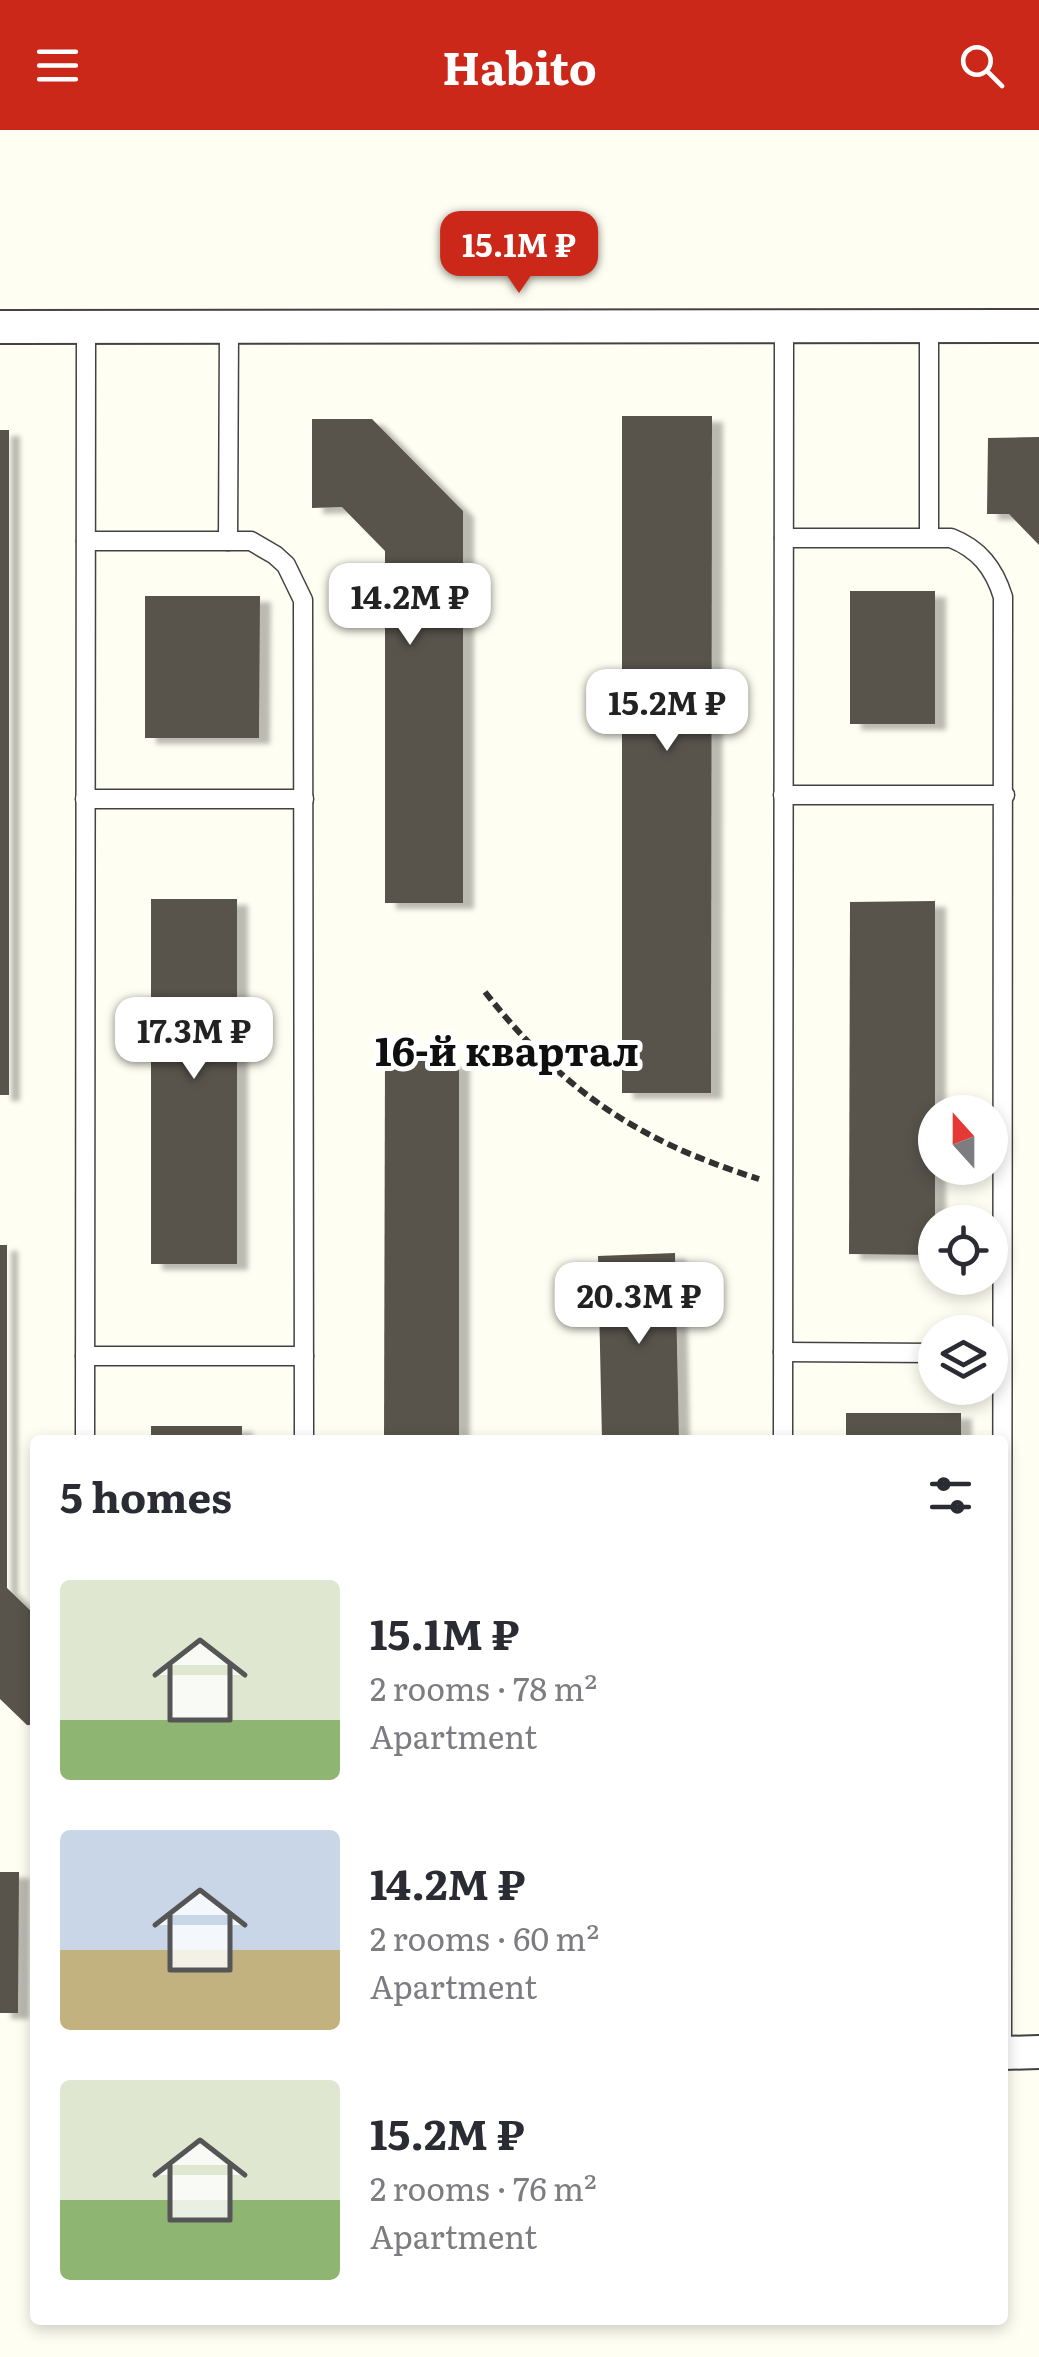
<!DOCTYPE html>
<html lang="en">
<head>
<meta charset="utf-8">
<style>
  :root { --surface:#fff; --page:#f7f7f7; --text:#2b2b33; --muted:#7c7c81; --accent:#cc281a }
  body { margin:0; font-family:Literata,serif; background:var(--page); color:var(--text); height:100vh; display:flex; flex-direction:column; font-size:38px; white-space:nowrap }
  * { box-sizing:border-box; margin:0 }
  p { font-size:32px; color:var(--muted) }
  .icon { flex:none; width:55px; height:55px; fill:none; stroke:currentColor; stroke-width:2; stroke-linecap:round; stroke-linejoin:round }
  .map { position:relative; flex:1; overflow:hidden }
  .panel { position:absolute; left:30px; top:1305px; width:978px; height:890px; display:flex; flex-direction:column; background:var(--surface); border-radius:10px; box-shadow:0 5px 15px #0003 }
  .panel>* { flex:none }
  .needle { width:65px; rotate:339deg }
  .fabs { position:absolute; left:918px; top:965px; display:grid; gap:20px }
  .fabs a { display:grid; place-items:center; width:90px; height:90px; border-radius:50%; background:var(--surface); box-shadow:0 5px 15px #0003; font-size:50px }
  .price { position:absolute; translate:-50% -85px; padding:0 22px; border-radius:20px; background:#fff; color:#222; font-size:32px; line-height:65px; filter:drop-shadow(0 2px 5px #0008) }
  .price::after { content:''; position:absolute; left:50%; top:60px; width:30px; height:22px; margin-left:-15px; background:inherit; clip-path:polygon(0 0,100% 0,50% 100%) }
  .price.current { background:var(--accent); color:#fff }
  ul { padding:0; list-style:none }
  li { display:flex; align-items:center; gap:30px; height:250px; padding:0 30px }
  li span { display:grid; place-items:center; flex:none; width:280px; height:200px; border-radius:10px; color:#555 }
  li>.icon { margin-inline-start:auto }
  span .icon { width:120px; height:120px; fill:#fffc; stroke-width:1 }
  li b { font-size:42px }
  h2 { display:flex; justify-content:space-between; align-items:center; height:120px; padding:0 30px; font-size:42px }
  header { display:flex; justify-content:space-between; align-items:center; height:130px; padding:0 30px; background:var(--accent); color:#fff; font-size:45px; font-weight:700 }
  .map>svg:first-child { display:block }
  .building { fill:#59524b; filter:url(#shadow) }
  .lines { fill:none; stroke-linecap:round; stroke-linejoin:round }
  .service-casing { stroke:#424242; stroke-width:21 }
  .minor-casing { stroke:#424242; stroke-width:36 }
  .path { stroke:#313131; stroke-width:6; stroke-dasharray:10 5; stroke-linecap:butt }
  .service { stroke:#fff; stroke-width:18 }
  .minor { stroke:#fff; stroke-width:32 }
  .labels { text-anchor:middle; stroke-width:10; stroke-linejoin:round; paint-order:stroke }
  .quarter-label { font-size:40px; font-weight:bold; fill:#0f0f0f; stroke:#fff }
</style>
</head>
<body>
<header><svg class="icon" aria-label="menu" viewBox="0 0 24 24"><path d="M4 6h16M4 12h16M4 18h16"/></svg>Habito<svg class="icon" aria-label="search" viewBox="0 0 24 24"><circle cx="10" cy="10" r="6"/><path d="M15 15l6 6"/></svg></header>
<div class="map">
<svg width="1039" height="2227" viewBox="0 0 1039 2227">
  <defs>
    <filter id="shadow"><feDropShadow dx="11" dy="6" stdDeviation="2.5" flood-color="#0004"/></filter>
  </defs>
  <rect width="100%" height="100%" fill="#fffef2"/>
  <g class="building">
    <path d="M622,286H712L711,963H622Z"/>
    <path d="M312,289H372L463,381V773H385V421L342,377L312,378Z"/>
    <rect x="0" y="300" width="9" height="665"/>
    <path d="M1039,307V415L1009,384H987L988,308Z"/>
    <rect x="850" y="461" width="85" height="133"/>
    <path d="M145,466H260L259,608H145Z"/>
    <rect x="151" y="769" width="86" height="365"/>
    <path d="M935,771V1125L849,1124L850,772Z"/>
    <path d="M385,931H459V1310H384Z"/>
    <path d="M0,1115H7V1458L35,1485V1595H27L0,1569Z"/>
    <path d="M675,1123L679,1310H602L598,1126Z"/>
    <rect x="846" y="1283" width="115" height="27"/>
    <rect x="151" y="1296" width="91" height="14"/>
    <path d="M0,1742H19L18,1883H0Z"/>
  </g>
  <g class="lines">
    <g class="service-casing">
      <g id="service">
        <path d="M929,407V196"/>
        <path d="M784,408H951C979,419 994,438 1003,467L1002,1923"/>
        <path d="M86,411H251L275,425L286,435L303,470L304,1310"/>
        <path d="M228,411L229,197"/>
        <path d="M783,665H1005"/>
        <path d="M85,669H304"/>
        <path d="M783,1222L935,1223"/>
        <path d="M85,1226H304"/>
        <path d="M85,1310L86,197"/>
        <path d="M783,1310L784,197"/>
      </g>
    </g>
    <g class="minor-casing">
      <g id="minor">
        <path d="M0,197L1039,196"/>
        <path d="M1004,1923L1039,1922"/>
      </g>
    </g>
    <path class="path" d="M485,862C564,962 638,1011 759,1049"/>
    <use href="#service" class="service"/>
    <use href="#minor" class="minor"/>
  </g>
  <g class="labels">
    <g class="quarter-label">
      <text x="507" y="936">16-й квартал</text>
    </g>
  </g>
</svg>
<div class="fabs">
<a><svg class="needle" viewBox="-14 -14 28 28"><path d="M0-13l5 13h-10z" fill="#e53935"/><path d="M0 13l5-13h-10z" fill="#7c7c81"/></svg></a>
<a><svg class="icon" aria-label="locate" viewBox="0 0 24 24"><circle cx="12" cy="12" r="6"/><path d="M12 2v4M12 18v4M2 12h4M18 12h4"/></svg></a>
<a><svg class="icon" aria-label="layers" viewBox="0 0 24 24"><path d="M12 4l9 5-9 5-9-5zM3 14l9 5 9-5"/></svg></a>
</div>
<b class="price current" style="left:519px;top:166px">15.1M ₽</b>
<b class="price" style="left:410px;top:518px">14.2M ₽</b>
<b class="price" style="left:667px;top:624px">15.2M ₽</b>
<b class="price" style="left:194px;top:952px">17.3M ₽</b>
<b class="price" style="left:639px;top:1217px">20.3M ₽</b>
<section class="panel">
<h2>5 homes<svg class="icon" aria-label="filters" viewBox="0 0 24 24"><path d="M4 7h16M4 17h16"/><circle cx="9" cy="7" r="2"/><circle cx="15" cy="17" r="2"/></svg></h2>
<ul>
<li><span style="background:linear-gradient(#dfe7d0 70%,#8fb573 0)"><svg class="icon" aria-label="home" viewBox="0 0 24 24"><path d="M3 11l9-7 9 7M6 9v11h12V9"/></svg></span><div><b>15.1M ₽</b><p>2 rooms · 78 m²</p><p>Apartment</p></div></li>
<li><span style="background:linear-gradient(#c9d6e8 60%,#c2b280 0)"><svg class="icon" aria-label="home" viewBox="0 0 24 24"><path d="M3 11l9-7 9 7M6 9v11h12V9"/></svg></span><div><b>14.2M ₽</b><p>2 rooms · 60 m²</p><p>Apartment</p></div></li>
<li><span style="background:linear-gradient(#dfe7d0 60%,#8fb573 0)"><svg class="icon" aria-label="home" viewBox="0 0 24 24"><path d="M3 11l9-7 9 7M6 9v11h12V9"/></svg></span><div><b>15.2M ₽</b><p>2 rooms · 76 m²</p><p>Apartment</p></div></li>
</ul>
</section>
</div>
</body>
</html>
